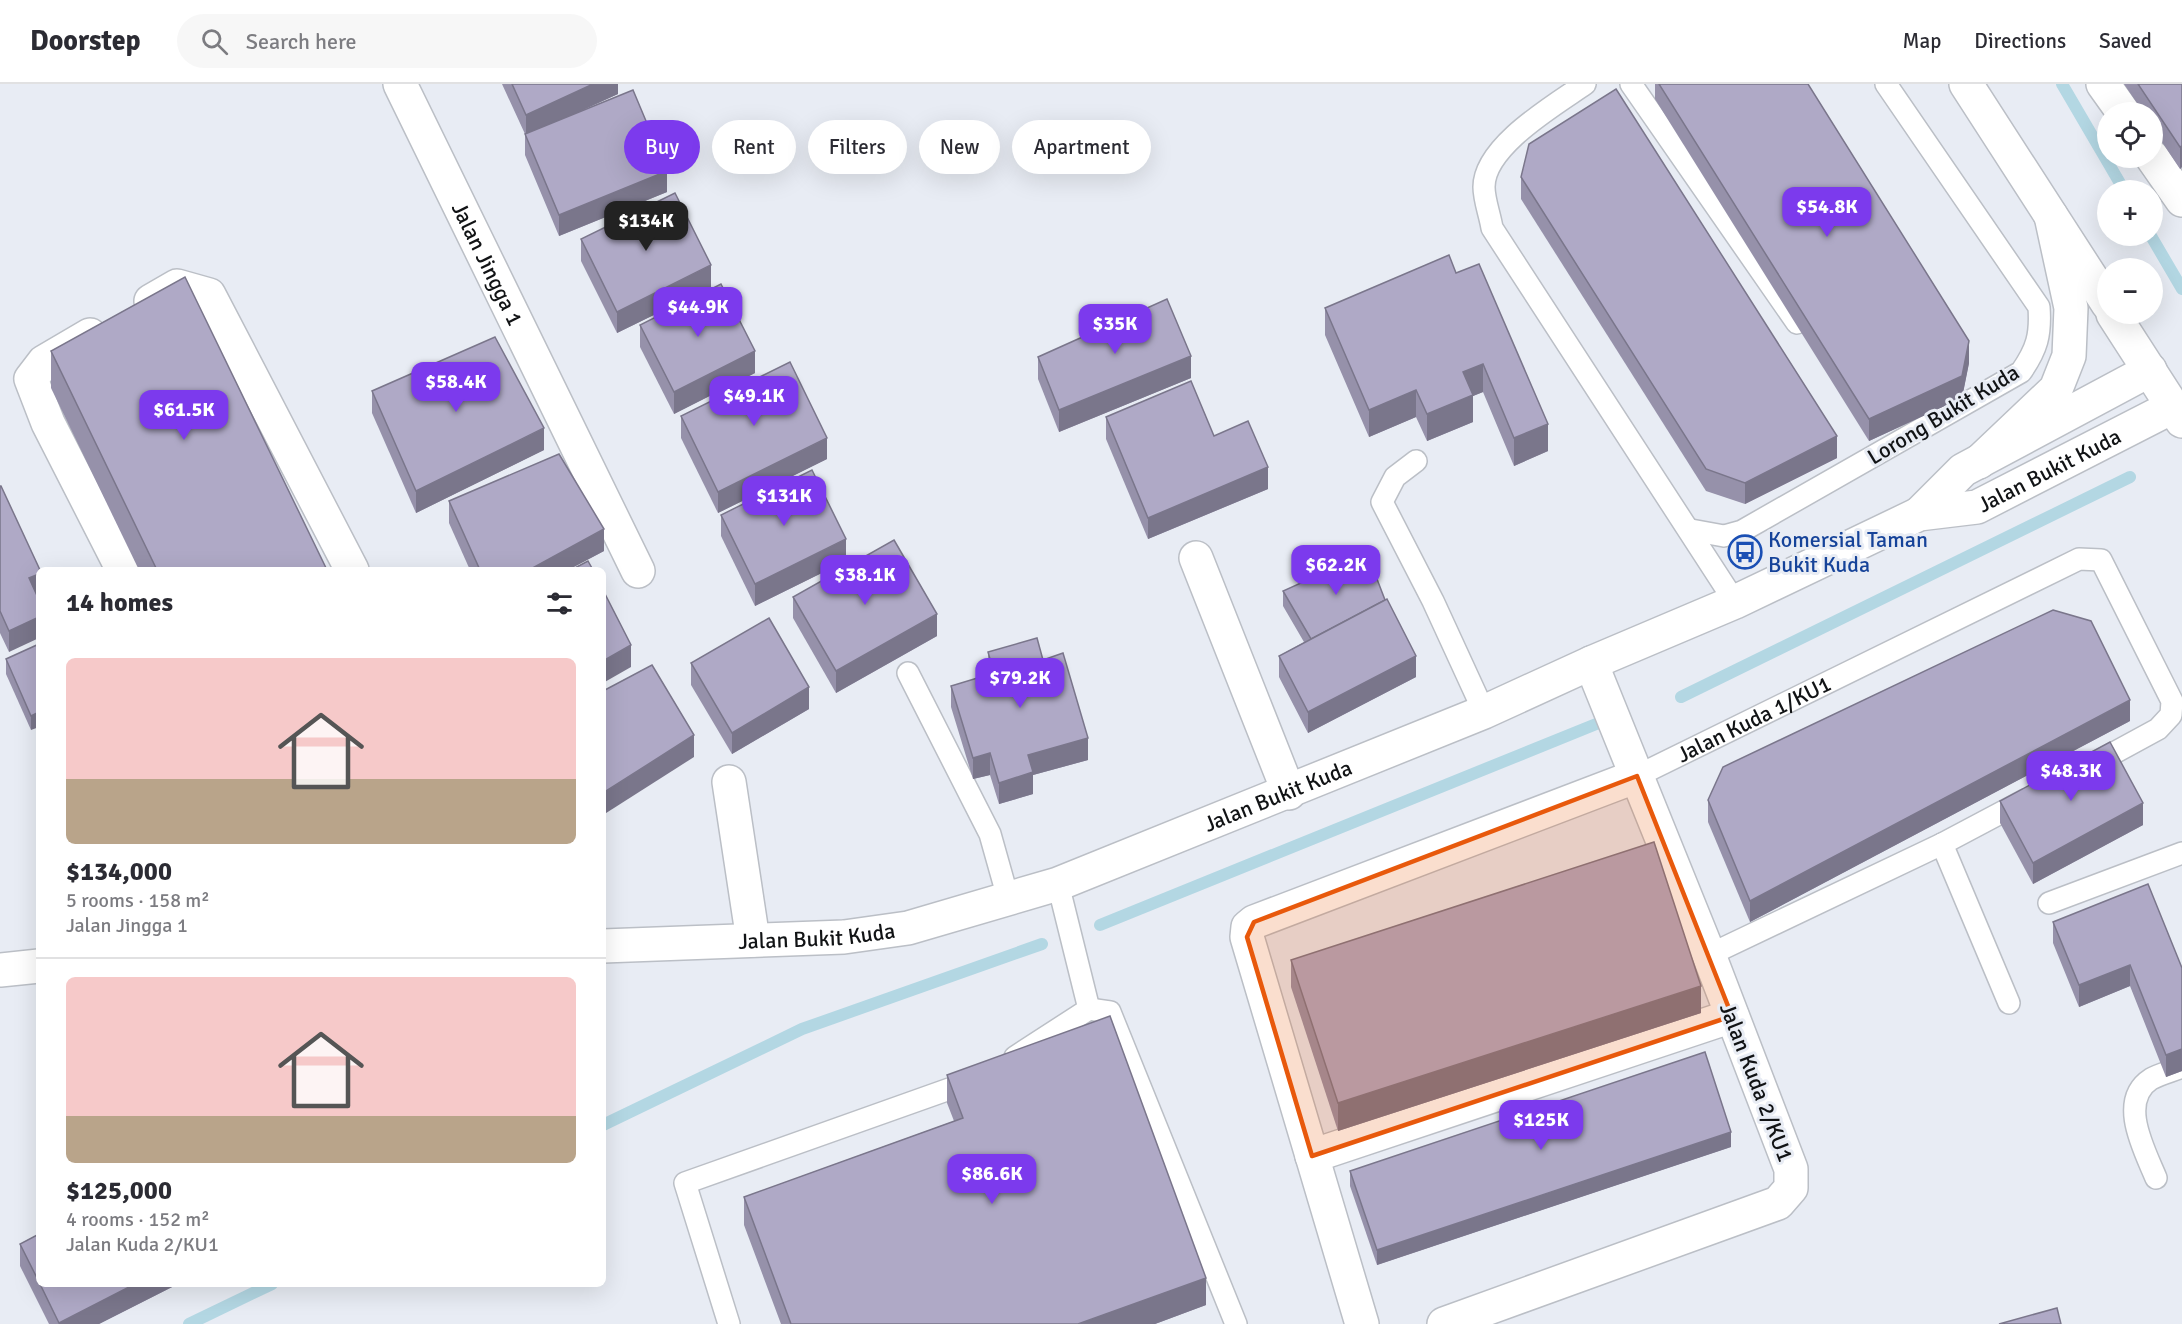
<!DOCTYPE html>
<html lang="en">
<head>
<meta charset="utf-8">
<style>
  :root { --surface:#fff; --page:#f7f7f7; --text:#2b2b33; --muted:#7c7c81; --line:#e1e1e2; --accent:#7c3aed }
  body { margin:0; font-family:Signika,sans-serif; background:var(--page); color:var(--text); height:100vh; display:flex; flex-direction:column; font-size:22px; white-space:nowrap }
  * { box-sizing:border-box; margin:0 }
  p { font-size:20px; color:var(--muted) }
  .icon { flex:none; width:33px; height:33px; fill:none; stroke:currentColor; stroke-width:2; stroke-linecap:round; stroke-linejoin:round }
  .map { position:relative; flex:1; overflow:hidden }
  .details { position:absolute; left:36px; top:483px; width:570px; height:720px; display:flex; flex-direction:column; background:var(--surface); border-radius:9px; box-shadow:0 6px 24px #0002 }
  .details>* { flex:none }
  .hud { position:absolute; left:624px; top:36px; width:570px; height:54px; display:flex; gap:12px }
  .controls { position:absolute; left:2097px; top:18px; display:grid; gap:12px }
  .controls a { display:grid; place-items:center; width:66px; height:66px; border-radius:50%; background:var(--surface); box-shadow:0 6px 24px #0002; font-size:30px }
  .price { position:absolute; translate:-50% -51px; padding:0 14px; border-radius:12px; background:var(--accent); color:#fff; font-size:20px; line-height:39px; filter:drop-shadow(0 2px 3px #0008) }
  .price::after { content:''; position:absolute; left:50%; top:36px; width:18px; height:14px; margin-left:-9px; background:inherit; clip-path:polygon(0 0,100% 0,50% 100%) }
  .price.on { background:#222; color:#fff }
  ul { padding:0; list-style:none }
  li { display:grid; align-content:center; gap:12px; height:318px; padding:0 30px }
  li+li { border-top:2px solid var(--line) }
  li span { display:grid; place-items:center; height:186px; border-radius:9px; color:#555 }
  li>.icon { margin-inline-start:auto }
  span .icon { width:108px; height:108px; fill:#fffc; stroke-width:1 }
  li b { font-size:26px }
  h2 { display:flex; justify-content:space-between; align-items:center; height:72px; padding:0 30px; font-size:26px }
  .chip { padding:0 21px; border-radius:27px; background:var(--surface); box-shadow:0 6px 24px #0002; font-size:21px; line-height:54px }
  .chip.on { background:var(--accent); color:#fff }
  header { display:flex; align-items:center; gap:36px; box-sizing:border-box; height:84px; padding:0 30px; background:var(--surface); border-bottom:2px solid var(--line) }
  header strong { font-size:28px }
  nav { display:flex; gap:33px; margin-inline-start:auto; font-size:21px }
  .search { width:420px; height:54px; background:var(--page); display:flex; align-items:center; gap:15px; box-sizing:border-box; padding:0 21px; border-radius:33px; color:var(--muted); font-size:22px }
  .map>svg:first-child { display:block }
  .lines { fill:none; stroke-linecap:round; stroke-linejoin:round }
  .stream { stroke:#b3d7e3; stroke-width:12 }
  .service-casing { stroke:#bbbfc6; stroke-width:24 }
  .minor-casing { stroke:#bbbfc6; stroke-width:36 }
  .tertiary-casing { stroke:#bbbfc6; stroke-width:36 }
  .primary-casing { stroke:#bbbfc6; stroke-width:36 }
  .service { stroke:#fff; stroke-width:21 }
  .minor { stroke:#fff; stroke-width:33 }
  .tertiary { stroke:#fff; stroke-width:33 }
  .primary { stroke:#fff; stroke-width:33 }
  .wall { fill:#9691aa }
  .shaded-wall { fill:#7a768b }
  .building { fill:#afa9c6; stroke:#7a768b; stroke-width:1.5 }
  .marked { fill:#e8590c; fill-opacity:0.2; stroke:#e8590c; stroke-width:4.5; stroke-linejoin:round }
  .labels { text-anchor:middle; stroke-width:6; stroke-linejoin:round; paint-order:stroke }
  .street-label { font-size:22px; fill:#111315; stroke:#e8ecf4 }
  .transit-label { font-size:22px; fill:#164399; stroke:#e8ecf4; text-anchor:start }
</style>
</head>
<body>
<header>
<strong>Doorstep</strong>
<div class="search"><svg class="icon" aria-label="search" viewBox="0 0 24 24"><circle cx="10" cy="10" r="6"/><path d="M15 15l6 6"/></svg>Search here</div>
<nav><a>Map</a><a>Directions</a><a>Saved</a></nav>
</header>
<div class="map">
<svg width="2182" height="1240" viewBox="0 0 2182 1240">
  <rect width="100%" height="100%" fill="#e8ecf4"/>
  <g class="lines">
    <g class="stream">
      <path d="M2062,0L2124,106"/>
      <path d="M2151,152L2182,205"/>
      <path d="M1681,613L2130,393"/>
      <path d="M1100,841L1611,634"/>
      <path d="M603,1041L802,945L1042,860"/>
      <path d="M189,1240L272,1200"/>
    </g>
    <g class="service-casing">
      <g id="service">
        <path d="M1585,0C1555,21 1484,62 1484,103C1484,116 1490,131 1492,144L1735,518"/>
        <path d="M1631,0L1797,239"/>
        <path d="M1416,377L1395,393L1382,418L1433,517L1484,628"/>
        <path d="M1691,446L1724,452L1742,447L2021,288C2037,265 2041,251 2039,223L1886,0"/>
        <path d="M908,589L990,750L1008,814"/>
        <path id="s1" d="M1637,692L2079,475L2101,476L2172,617L2171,631L2158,645L2090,682"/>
        <path d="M1942,760L2009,919"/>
        <path d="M2049,819L2182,769"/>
        <path d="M1709,871L1942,760L2025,716"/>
        <path d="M1089,925L1110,928L1236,1240"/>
        <path d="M1015,973L1089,925L1058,800"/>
        <path d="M2156,1094C2145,1067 2117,1017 2151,995C2160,990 2172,987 2182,983"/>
        <path d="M729,1240L685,1099L972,997"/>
      </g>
    </g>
    <g class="minor-casing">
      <g id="minor">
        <path id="s2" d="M400,0L638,487"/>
        <path d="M2103,0L2123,28"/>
        <path d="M2152,73L2182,116"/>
        <path d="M151,217L177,202L209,211L352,486"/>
        <path d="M90,251L44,278L31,295L48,339L123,486"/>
        <path d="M1196,474L1289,709"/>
        <path d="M729,698L753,856"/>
        <path d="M1312,1072L1732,932"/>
        <path d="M1362,1240L1247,853L1248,843L1254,838L1637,692"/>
        <path d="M1444,1240L1778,1119L1791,1104V1085L1709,871L1591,579"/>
      </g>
    </g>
    <g class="tertiary-casing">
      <g id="tertiary">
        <path d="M1919,430L1963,386L2150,286"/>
        <path id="s3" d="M603,862L844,853L908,844L1058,800L1484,628L1591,579L1735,518L1919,430L1977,423L2174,322"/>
        <path d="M0,886L39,882"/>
      </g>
    </g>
    <g class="primary-casing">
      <g id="primary">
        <path d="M1966,0L2108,220"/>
        <path d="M2113,230L2182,337"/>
        <path d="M1979,378L2056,305L2069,272L2071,224L2051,132"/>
      </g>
    </g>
    <use href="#service" class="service"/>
    <use href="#minor" class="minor"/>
    <use href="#tertiary" class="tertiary"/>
    <use href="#primary" class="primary"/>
  </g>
  <g class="wall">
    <path d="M502,0H618V10L585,25L667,108L559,152L525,71V50Z"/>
    <path d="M1655,0H1808L1969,279L1962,314L1869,357L1655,15Z"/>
    <path d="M2124,0H2182V83L2180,85L2152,43V28H2143Z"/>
    <path d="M1521,93L1837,374L1745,420L1706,407L1521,115Z"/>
    <path d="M581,155L711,203L617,249L581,177Z"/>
    <path d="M1456,189L1548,367L1514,382L1483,308L1473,312V338L1427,357L1416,333L1369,353L1325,251V224Z"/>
    <path d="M640,241L755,289L674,330L640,263Z"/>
    <path d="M51,267L327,486H139L51,304Z"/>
    <path d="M1038,273L1191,294L1059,348L1038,295Z"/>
    <path d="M372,307L544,366L416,429L372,329Z"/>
    <path d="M681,332L827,375L718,429L681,354Z"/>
    <path d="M1106,333L1214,352L1268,405L1148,455L1106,355Z"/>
    <path d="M0,402L39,486V511L37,512L9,568L0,549Z"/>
    <path d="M449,417L604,467L568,486H470L449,439Z"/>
    <path d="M721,431L846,477L755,522L721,452Z"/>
    <path d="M1283,507L1385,516L1416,593L1308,649L1279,593V572L1304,558L1283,522Z"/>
    <path d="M793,513L937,552L836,609L793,534Z"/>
    <path d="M39,560L31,646L6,590V575Z"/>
    <path d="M988,568L1043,576L1088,676L1033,691V710L999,720L990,691L973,695L951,623V602L989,591Z"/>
    <path d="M691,579L809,625L732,670L691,601Z"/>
    <path d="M2130,637L1750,838L1708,738V716Z"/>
    <path d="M2000,717L2143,741L2033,800L2000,739Z"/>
    <path d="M2053,838L2182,884V987L2166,993L2130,902L2079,923L2053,859Z"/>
    <path d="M1291,876L1701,929L1338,1047L1291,903Z"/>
    <path d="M947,991L1206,1221L1155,1240H781L744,1141V1113L954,1037L947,1019Z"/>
    <path d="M1731,1063L1377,1181L1350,1102V1087Z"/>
    <path d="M39,1150V1200H178L99,1240H49L20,1182V1160Z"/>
  </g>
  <g class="shaded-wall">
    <path d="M593,0H618V10L526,52V31Z"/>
    <path d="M2182,62V83L2180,85V63Z"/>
    <path d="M667,87V108L559,152V131Z"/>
    <path d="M711,181V203L617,249V228Z"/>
    <path d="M1969,257V279L1962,314L1869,357V335Z"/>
    <path d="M755,267V289L674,330V308Z"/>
    <path d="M1191,272V294L1059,348V326Z"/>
    <path d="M1483,280V308L1473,312V338L1427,357V330L1463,288Z"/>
    <path d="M1416,306V333L1369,353V326Z"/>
    <path d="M1548,340V367L1514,382V354Z"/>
    <path d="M544,344V366L416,429V407Z"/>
    <path d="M1837,352V374L1745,420V399Z"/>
    <path d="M827,354V375L718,429V408Z"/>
    <path d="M1268,383V405L1148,455V434Z"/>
    <path d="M604,445V467L568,486H529Z"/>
    <path d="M846,455V477L755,522V500Z"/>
    <path d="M39,490V511L29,516V494Z"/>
    <path d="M937,530V552L836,609V587Z"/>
    <path d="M39,533V554L9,568V547Z"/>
    <path d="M631,561V583L603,599V577Z"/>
    <path d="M1416,572V593L1308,649V628Z"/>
    <path d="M809,603V625L732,670V649Z"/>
    <path d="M2130,616V637L1750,838V817Z"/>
    <path d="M39,628V643L31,646V632Z"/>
    <path d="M694,651V673L603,731V709Z"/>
    <path d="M1088,654V676L1033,691V710L999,720V699L1028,671Z"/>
    <path d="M990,669V691L973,695V674Z"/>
    <path d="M2143,719V741L2033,800V779Z"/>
    <path d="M2130,881V902L2079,923V901Z"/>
    <path d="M1701,902V929L1338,1047V1019Z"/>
    <path d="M2182,965V987L2166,993V971Z"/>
    <path d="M1731,1048V1063L1377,1181V1166Z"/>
    <path d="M1206,1194V1221L1155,1240H1078Z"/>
    <path d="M135,1200H178L99,1240H59V1239Z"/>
  </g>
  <g class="building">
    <path d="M512,0H593L526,31Z"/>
    <path d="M1659,0H1808L1969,257L1962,292L1869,335Z"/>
    <path d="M2138,0H2182V62L2180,63Z"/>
    <path d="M1616,5L1837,352L1745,399L1706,385L1521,93L1529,60Z"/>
    <path d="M633,6L667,87L559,131L525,50Z"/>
    <path d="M675,109L711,181L617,228L581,155Z"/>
    <path d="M1449,171L1456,189L1479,180L1548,340L1514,354L1483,280L1463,288L1473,311L1427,330L1416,306L1369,326L1325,224Z"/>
    <path d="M185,193L327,486H157L51,267Z"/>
    <path d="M721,200L755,267L674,308L640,241Z"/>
    <path d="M1167,215L1191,272L1059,326L1038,273Z"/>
    <path d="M495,253L544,344L416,407L372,307Z"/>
    <path d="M790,278L827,354L718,408L681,332Z"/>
    <path d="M1191,297L1214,352L1248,337L1268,383L1148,434L1106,333Z"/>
    <path d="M559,370L604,445L529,486H480L449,417Z"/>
    <path d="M812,386L846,455L755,500L721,431Z"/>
    <path d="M0,402H1L40,486H39V490L29,494L39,516V533L9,547L0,527Z"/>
    <path d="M894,456L937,530L836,587L793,513Z"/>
    <path d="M1367,469L1385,516L1311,555L1283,507Z"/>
    <path d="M588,477L593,486H571Z"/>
    <path d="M603,506L631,561L603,577Z"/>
    <path d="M1387,515L1416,572L1308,628L1279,572Z"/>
    <path d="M2053,526L2091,537L2130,616L1750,817L1708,716L1723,683Z"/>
    <path d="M769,534L809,603L732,649L691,579Z"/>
    <path d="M1037,554L1043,576L1063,569L1088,654L1028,671L1033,688L999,699L990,669L973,674L951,602L994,589L988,568Z"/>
    <path d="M39,560V628L31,632L6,575Z"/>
    <path d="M652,581L694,651L603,709V607Z"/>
    <path d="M2110,658L2143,719L2033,779L2000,717Z"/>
    <path d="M1654,758L1701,902L1338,1019L1291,876Z"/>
    <path d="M2148,800L2182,884V965L2166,971L2130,881L2079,901L2053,838Z"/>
    <path d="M1110,932L1206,1194L1078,1240H791L744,1113L963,1034L947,991Z"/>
    <path d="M1705,968L1731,1048L1377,1166L1350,1087Z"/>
    <path d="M39,1150V1198L20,1160Z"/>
    <path d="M40,1200H135L59,1239Z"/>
    <path d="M2057,1224L2061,1240H1999Z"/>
  </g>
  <path class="marked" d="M1637,692L1732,932L1312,1072L1247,853L1254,838Z"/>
  <defs>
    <g id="bus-ring" transform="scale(1.725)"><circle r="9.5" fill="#e8ecf4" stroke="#1a4fb4" stroke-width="1.5"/><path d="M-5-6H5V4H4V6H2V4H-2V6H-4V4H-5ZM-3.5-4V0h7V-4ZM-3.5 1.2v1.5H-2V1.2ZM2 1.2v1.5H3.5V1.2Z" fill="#1a4fb4"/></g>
  </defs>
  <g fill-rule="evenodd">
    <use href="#bus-ring" x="1745" y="468"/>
  </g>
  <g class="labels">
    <g class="street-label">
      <text dy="8" stroke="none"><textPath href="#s2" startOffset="200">Jalan Jingga 1</textPath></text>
      <text transform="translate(1943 330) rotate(-31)" y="8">Lorong Bukit Kuda</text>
      <text dy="8" stroke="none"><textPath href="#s3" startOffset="1539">Jalan Bukit Kuda</textPath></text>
      <text dy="8" stroke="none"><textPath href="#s1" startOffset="130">Jalan Kuda 1/KU1</textPath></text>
      <text dy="8" stroke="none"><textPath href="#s3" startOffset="699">Jalan Bukit Kuda</textPath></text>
      <text dy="8" stroke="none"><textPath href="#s3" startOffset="214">Jalan Bukit Kuda</textPath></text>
      <text transform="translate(1757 998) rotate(69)" y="8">Jalan Kuda 2/KU1</text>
    </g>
    <g class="transit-label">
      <text x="1768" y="463">Komersial Taman<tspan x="1768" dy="25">Bukit Kuda</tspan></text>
    </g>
  </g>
</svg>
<div class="controls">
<a><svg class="icon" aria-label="locate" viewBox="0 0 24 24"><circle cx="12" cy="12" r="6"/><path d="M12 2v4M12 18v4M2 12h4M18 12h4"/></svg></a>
<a>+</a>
<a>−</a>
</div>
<b class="price" style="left:1827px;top:154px">$54.8K</b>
<b class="price on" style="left:646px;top:168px">$134K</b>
<b class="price" style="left:698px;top:254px">$44.9K</b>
<b class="price" style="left:1115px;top:271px">$35K</b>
<b class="price" style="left:456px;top:329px">$58.4K</b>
<b class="price" style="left:754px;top:343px">$49.1K</b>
<b class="price" style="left:184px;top:357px">$61.5K</b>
<b class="price" style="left:784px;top:443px">$131K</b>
<b class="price" style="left:1336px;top:512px">$62.2K</b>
<b class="price" style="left:865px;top:522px">$38.1K</b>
<b class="price" style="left:1020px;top:625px">$79.2K</b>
<b class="price" style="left:2071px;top:718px">$48.3K</b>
<b class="price" style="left:1541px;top:1067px">$125K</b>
<b class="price" style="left:992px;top:1121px">$86.6K</b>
<div class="hud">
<a class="chip on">Buy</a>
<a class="chip">Rent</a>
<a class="chip">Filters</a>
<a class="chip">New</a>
<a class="chip">Apartment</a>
</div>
<section class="details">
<h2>14 homes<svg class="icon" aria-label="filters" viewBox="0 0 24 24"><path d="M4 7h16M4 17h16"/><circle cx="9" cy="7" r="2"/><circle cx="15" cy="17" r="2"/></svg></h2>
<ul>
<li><span style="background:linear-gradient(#f6c9c9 65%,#b9a48a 0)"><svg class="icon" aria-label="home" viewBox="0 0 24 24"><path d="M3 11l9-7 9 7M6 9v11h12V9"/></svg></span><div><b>$134,000</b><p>5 rooms · 158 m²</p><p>Jalan Jingga 1</p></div></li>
<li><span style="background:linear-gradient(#f6c9c9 75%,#b9a48a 0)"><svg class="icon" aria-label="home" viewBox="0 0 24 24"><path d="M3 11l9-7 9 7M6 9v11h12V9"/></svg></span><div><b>$125,000</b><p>4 rooms · 152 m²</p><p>Jalan Kuda 2/KU1</p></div></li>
</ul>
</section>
</div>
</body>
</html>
